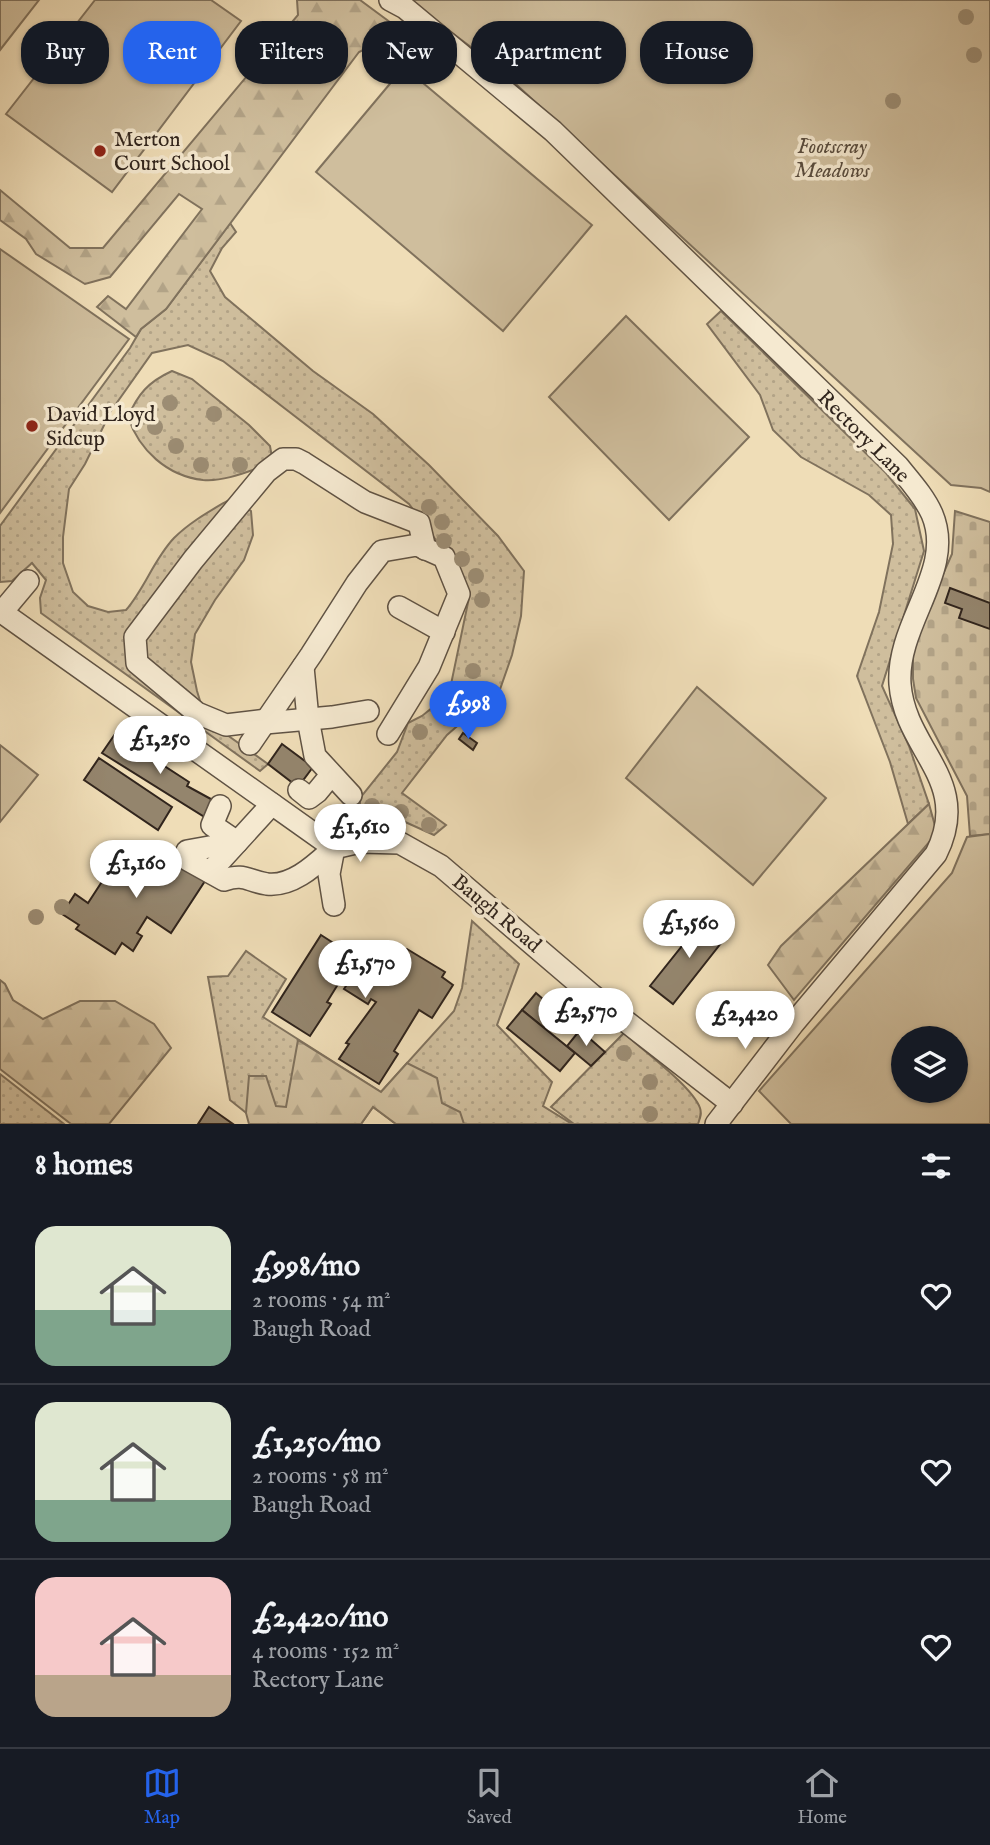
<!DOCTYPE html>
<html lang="en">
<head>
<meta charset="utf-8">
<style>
  :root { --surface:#171b24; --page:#20242c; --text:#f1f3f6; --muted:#9ea1a6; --line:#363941; --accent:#2563eb }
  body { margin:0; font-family:"IM FELL English",serif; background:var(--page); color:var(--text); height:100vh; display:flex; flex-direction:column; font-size:26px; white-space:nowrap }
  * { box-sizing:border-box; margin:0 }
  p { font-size:23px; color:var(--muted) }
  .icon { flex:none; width:38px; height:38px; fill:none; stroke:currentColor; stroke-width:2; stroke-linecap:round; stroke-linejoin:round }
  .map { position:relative; height:1124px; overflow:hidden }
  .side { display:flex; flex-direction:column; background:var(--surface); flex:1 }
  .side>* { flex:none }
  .top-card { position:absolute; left:21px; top:21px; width:948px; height:63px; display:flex; gap:14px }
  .buttons { position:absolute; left:891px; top:1026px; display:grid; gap:14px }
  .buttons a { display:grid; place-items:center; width:77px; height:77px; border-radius:50%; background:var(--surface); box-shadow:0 2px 5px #0004; font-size:35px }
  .price { position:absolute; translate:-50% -60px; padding:0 16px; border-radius:24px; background:#fff; color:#222; font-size:23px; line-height:46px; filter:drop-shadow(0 2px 4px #0008) }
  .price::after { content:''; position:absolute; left:50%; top:42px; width:21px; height:16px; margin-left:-10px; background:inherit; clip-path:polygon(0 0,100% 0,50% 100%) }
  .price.on { background:var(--accent); color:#fff }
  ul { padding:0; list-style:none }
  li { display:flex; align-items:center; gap:21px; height:175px; padding:0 35px }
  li+li { border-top:2px solid var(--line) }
  li span { display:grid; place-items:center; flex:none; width:196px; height:140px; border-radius:21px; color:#555 }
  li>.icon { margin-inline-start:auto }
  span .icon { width:84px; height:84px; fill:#fffc; stroke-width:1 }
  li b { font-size:30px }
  h2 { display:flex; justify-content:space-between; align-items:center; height:84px; padding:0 35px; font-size:30px }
  .tag { padding:0 24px; border-radius:28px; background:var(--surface); box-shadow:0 2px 5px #0004; font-size:24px; line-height:63px }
  .tag.on { background:var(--accent); color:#fff }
  .dock { display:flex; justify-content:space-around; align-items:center; height:98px; border-top:2px solid var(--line); background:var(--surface); font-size:19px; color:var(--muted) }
  .dock a { display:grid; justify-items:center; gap:4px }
  .dock .on { color:var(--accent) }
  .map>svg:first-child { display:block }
  .grass { fill:url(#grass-dots); stroke:#80725d; stroke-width:2 }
  .forest { fill:url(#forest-firs); stroke:#80725d; stroke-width:2 }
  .cemetery { fill:url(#cemetery-stones); stroke:#80725d; stroke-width:2 }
  .green { fill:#cfbe9d; stroke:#80725d; stroke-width:2; fill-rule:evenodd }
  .building { fill:#94856d; stroke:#31251d; stroke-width:2 }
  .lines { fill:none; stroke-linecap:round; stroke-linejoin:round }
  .minor-casing { stroke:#605344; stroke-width:24 }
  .minor { stroke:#f5e9d0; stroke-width:21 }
  .tree { fill:#9c8d74 }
  .poi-dot { fill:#8f2418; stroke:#f5e9d0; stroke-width:2.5 }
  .labels { text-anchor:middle; stroke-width:7; stroke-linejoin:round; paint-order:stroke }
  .poi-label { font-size:21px; fill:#31251d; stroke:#f5e9d0; text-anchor:start }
  .park-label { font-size:21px; font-style:italic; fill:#584b3d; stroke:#f5e9d0 }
  .street-label { font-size:21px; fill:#31251d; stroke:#f5e9d0 }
</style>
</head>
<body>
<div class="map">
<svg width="990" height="1124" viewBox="0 0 990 1124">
  <defs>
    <pattern id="grass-dots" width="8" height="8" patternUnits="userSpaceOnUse" patternTransform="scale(1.75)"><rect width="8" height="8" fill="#cfbe9d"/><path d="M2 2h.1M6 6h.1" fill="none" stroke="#b2a387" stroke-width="1.8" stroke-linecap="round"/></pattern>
    <pattern id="forest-firs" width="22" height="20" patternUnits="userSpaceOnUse" patternTransform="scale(1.75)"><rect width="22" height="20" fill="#cfbe9d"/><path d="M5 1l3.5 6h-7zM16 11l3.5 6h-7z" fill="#b2a387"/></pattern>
    <pattern id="cemetery-stones" width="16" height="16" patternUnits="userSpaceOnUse" patternTransform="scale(1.75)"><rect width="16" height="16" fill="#cfbe9d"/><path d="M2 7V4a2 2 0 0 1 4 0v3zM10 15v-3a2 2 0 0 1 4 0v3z" fill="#b2a387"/></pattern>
  </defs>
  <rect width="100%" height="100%" fill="#efddb7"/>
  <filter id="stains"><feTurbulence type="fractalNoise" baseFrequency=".00286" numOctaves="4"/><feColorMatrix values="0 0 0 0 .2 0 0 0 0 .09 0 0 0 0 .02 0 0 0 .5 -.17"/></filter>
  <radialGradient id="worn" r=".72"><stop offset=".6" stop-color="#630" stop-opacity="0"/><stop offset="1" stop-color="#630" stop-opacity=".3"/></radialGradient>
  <g class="grass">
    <path d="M230,223L236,232L222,248L210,271L225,297L313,371L373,414L429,465L498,536L524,571L521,616L512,655L498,695L478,708L447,735L402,793L446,825L434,835L403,821L360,808V798L397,752L408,723L422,716L449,694L470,593L456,567L409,504L223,361L188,345L152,353L111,411L85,464L69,489L63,537V563L73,592L88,606L108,612L126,610C145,588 154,559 174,538C191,521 212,510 232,498L251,511L253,535L244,560L215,600L195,634L191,662L197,691L206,720L268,764L260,771L41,613L40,598L46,580L32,563L12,581L0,582V526L130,348L141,329L166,309Z"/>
    <path d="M721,311L886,473L915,509L924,551L882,686L909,746L929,804L908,824L890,762L857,676L879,612L893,544L891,515L869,495L801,457L773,430L760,395L707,324Z"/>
    <path d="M172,371L192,379L249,425L270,446L273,463C251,470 226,482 203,480C167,476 139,450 128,417C138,394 148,382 172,371Z"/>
    <path d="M472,921L519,964L497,1025L552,1082L543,1106L572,1124H396L373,1107L361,1124H260L230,1100L208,977L228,976L246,951L286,979L263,1017L381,1092L454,1011L462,988Z"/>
    <path d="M624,1033C642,1050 692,1086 700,1108C702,1114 700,1118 698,1124H574L551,1107Z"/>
    <path d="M0,1074L64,1124H0Z"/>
  </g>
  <g class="forest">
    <path d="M297,0H360L402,31L359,52L166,309L141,329L136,337L97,307L108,296L126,309L202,209L179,194L110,277L85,284L36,254L26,239L0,220V190L70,248H103L298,15Z"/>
    <path d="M929,804L937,833L794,1000L768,965L781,946Z"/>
    <path d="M0,980L5,984L13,1000L43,1019L80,1001H115L154,1024L171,1048L109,1124H71L0,1069Z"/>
    <path d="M298,1040L381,1092L407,1063L437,1078L442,1103L460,1112L464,1124H396L373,1107L361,1124H249L246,1113L249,1076H266L276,1106L286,1107Z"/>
  </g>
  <path class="cemetery" d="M955,511L990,522V834L970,836L967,796L916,698L913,679V655L918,631L952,554Z"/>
  <g class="green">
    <path d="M0,0H39L0,50Z"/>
    <path d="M95,0H211L241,21L112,192L6,114Z"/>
    <path d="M408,0H990V492L981,488L951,485L495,65Z"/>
    <path d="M404,67L592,225L503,331L316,172Z"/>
    <path d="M0,249L129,339L0,513Z"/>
    <path d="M626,316L749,437L669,520L549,397Z"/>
    <path d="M697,687L826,798L753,885L626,778Z"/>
    <path d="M0,745L38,775L0,822Z"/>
    <path d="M990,834V1124H791L759,1091L952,873L967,837ZM903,1038H956V1090H903Z"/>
  </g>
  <g class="building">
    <path d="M950,588L990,603V629L959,618L962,609L945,603Z"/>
    <path d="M463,733L477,743L473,750L459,739Z"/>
    <path d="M115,734L189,782L187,786L220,804L211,821L102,753Z"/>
    <path d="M282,744L313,767L298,787L268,764Z"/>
    <path d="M99,758L172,807L158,830L84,780Z"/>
    <path d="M172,848L187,857L205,881L171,933L147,917L137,933L142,936L133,951L122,943L115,954L76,929L79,925L62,914L75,894L88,903L105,877L102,874L110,861L117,866L127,851L158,871Z"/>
    <path d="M706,916L729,933L673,1004L650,986Z"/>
    <path d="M321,935L360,960L367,949L396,967L407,949L445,972L442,977L453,985L432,1018L419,1010L394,1051L398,1054L379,1084L339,1059L349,1044L346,1043L376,1002L371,999L368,1004L344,989L346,986L340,981L327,1002L331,1004L310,1036L272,1012Z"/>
    <path d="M536,993L558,1012L544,1028L522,1010Z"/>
    <path d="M522,1010L575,1053L560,1071L507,1028Z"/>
    <path d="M580,1030L605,1052L591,1066L567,1046Z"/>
    <path d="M209,1107L233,1124H198Z"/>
  </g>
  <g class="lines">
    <g class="minor-casing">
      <g id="minor">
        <path d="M390,0L405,8L553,131L898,466C910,481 924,496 932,514C956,570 896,623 900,684C905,751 973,780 936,854L793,1024L716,1124"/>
        <path d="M399,607L444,632"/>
        <path d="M0,611L334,848L360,842L400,843L441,866L592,995L732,1104"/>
        <path d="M2,612L28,581"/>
        <path d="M303,667L308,719L315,756L351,795"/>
        <path d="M267,720L226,725L197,713L137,663L135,637L193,560L266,472L283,459H296L304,463L365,502L419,523L425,549"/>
        <path d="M265,723L332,717L368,711"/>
        <path d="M250,744L311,655L357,583L382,551L417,545L444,557L459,594L429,667L388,734"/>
        <path d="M299,790L309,798L317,792L331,775"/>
        <path d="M220,806L212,825L237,842L187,851L188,860L224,880C245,873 247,881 267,884C293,887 316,864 334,848"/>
        <path d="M334,848L329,874L334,905"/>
        <path d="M210,872L272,804"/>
      </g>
    </g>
    <use href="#minor" class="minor"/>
  </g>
  <g class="tree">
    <circle cx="966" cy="17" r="8"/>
    <circle cx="974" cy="55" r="8"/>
    <circle cx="893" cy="101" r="8"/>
    <circle cx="170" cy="403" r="8"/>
    <circle cx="214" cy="414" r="8"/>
    <circle cx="155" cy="427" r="8"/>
    <circle cx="176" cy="446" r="8"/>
    <circle cx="201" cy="465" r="8"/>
    <circle cx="240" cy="465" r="8"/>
    <circle cx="429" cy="507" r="8"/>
    <circle cx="442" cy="522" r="8"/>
    <circle cx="444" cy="541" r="8"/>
    <circle cx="462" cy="559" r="8"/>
    <circle cx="476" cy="576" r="8"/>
    <circle cx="482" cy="600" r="8"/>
    <circle cx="473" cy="671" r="8"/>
    <circle cx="420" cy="732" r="8"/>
    <circle cx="372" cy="806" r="8"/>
    <circle cx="401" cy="812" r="8"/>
    <circle cx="429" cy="825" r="8"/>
    <circle cx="62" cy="907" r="8"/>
    <circle cx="36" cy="917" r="8"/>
    <circle cx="624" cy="1053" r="8"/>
    <circle cx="650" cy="1082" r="8"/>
    <circle cx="650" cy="1114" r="8"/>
  </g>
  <g class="poi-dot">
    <circle cx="100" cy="151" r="7"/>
    <circle cx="32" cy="426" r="7"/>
  </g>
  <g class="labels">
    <g class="poi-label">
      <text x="114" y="146">Merton<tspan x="114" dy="24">Court School</tspan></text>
      <text x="46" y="421">David Lloyd<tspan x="46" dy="24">Sidcup</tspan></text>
    </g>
    <g class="park-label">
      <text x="832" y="153">Footscray<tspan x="832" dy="24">Meadows</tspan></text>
    </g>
    <g class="street-label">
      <text transform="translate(864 436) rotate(45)" y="7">Rectory Lane</text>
      <text transform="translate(497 913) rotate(40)" y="7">Baugh Road</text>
    </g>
  </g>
  <rect width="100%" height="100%" filter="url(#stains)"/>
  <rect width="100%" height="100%" fill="url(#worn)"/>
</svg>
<div class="buttons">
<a><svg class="icon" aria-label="layers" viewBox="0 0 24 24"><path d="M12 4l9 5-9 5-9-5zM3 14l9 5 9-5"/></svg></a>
</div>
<b class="price on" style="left:468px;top:741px">£998</b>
<b class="price" style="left:160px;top:776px">£1,250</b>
<b class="price" style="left:360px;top:864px">£1,610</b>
<b class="price" style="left:136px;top:900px">£1,160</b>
<b class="price" style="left:689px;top:960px">£1,560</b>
<b class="price" style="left:365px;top:1000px">£1,570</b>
<b class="price" style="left:586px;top:1048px">£2,570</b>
<b class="price" style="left:745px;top:1051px">£2,420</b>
<div class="top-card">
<a class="tag">Buy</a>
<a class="tag on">Rent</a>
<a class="tag">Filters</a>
<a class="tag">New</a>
<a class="tag">Apartment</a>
<a class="tag">House</a>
</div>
</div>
<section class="side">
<h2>8 homes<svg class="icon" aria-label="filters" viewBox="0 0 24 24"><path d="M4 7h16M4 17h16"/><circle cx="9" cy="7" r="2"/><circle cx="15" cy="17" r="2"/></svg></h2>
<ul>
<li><span style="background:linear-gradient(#dfe7d0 60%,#7fa58c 0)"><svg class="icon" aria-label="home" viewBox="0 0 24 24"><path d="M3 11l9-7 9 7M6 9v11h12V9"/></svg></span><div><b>£998/mo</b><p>2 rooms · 54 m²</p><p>Baugh Road</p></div><svg class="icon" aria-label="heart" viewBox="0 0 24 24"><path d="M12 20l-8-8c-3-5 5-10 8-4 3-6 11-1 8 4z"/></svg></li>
<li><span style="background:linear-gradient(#dfe7d0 70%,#7fa58c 0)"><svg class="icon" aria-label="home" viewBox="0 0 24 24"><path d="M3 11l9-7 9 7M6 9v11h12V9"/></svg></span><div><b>£1,250/mo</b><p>2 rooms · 58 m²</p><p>Baugh Road</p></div><svg class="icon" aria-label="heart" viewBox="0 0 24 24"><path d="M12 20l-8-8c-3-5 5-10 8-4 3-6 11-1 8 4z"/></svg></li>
<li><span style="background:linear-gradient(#f6c9c9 70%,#b9a48a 0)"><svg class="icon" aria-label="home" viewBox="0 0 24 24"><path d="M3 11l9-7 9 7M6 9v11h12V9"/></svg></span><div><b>£2,420/mo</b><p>4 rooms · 152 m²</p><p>Rectory Lane</p></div><svg class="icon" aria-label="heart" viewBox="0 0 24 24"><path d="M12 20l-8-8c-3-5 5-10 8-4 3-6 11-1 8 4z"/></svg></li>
</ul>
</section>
<nav class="dock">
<a class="on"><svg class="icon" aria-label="map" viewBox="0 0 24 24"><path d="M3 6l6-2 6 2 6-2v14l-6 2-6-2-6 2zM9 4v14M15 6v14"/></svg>Map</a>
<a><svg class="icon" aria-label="saved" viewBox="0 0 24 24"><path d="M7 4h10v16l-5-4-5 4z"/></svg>Saved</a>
<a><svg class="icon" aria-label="home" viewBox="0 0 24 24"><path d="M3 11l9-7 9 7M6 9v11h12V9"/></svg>Home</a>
</nav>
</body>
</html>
